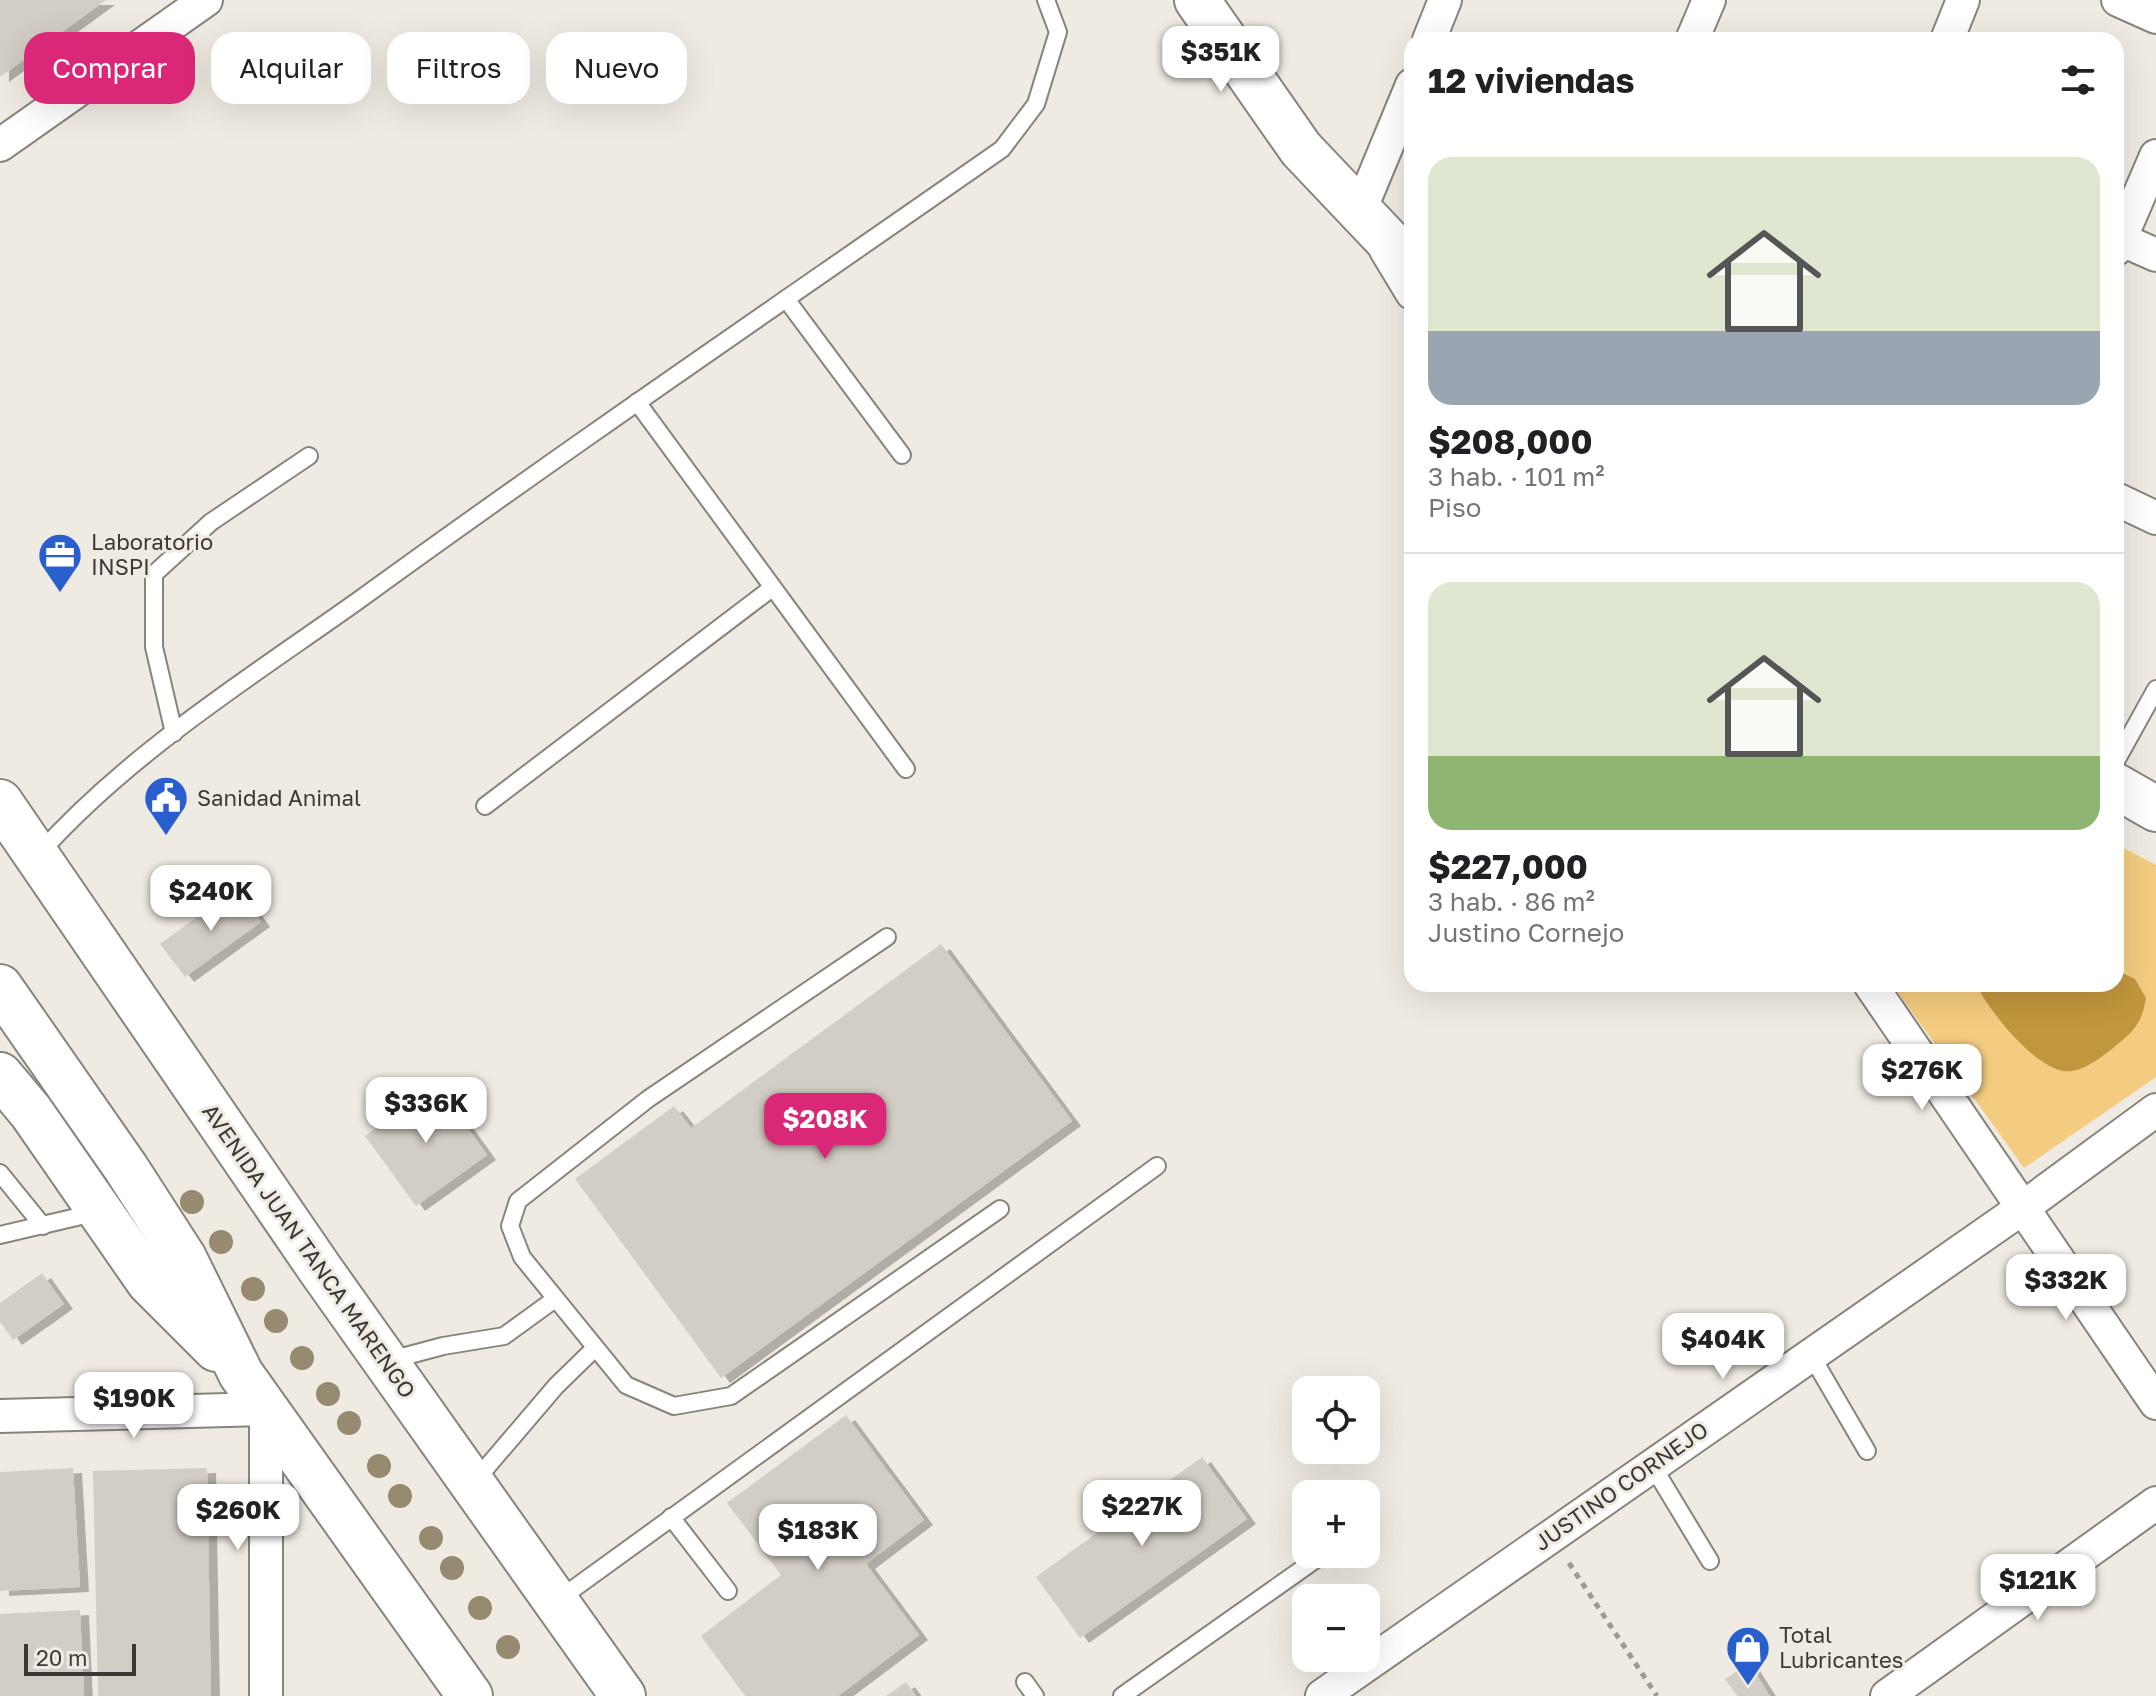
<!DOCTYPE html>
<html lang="es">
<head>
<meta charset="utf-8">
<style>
  :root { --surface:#fff; --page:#f6f6f6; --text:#202124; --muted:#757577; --line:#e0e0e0; --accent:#db2777 }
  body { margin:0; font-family:"Golos Text",sans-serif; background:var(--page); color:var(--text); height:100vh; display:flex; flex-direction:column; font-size:30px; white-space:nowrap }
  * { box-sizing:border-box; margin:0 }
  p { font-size:26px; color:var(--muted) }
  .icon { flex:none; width:44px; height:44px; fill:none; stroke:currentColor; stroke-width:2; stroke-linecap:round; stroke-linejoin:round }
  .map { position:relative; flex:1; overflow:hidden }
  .side { position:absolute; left:1404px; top:32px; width:720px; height:960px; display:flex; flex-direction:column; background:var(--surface); border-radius:24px; box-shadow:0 8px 32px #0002 }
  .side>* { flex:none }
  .hud { position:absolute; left:24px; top:32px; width:760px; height:72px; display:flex; gap:16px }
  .fabs { position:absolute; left:1292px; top:1376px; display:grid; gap:16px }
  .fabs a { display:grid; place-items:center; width:88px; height:88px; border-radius:16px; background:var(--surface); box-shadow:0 8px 32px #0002; font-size:40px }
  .scale { position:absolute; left:24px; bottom:20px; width:112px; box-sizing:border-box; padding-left:8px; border:4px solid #3b3936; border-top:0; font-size:22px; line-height:28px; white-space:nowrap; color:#3b3936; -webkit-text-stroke:6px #f0ebe2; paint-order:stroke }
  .price { position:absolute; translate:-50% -68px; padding:0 18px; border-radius:16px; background:#fff; color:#222; font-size:26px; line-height:52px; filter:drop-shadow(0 2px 4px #0008) }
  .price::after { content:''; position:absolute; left:50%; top:48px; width:24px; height:18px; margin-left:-12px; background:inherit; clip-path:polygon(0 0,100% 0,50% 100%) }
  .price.current { background:var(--accent); color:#fff }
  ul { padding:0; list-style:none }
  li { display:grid; align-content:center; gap:16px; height:424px; padding:0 24px }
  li+li { border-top:2px solid var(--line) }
  li span { display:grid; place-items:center; height:248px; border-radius:24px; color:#555 }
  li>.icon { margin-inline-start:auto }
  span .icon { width:144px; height:144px; fill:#fffc; stroke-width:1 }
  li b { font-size:34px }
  h2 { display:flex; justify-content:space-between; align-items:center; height:96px; padding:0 24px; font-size:34px }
  .chip { padding:0 28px; border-radius:24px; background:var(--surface); box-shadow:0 8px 32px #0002; font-size:28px; line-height:72px }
  .chip.current { background:var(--accent); color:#fff }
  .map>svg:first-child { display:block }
  .green { fill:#f3cc81 }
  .water { fill:#c2963d }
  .building { fill:#d3cec5; filter:url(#shadow) }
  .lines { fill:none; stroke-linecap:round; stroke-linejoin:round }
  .lane-casing { stroke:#88847c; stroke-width:20 }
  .street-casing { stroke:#88847c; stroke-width:36 }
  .secondary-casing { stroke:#88847c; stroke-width:48 }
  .primary-casing { stroke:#88847c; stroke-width:48 }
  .path { stroke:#9d9993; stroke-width:5; stroke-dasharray:6 6; stroke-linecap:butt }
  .lane { stroke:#fff; stroke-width:16 }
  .street { stroke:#fff; stroke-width:32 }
  .secondary { stroke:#fff; stroke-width:44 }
  .primary { stroke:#fff; stroke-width:44 }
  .tree { fill:#968a71 }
  .labels { text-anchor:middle; stroke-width:6; stroke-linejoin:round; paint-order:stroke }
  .poi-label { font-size:22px; fill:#3b3936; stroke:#f0ebe2; text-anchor:start }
  .street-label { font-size:22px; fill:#3b3936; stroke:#f0ebe2 }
</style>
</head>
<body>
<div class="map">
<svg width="2156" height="1696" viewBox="0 0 2156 1696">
  <defs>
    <filter id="shadow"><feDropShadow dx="9" dy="5" stdDeviation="0" flood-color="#0004"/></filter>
  </defs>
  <rect width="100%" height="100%" fill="#f0ebe2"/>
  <path class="green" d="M2116,844L2156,865V1077L2024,1168L1892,984H2116Z"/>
  <path class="water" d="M2116,970L2135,979L2146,998C2142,1024 2133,1032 2113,1048C2100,1058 2081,1074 2063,1071C2032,1065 1989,1011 1976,984H2116Z"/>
  <g class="building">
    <path d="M0,0H106L0,77Z"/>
    <path d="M237,888L261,922L185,977L160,944Z"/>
    <path d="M941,944L1072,1121L721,1378L575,1179L674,1106L691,1128Z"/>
    <path d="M437,1085L487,1155L416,1206L365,1136Z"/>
    <path d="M42,1273L64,1304L13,1340L0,1322V1303Z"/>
    <path d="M846,1415L924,1520L866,1564L919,1635L838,1696H745L701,1636L781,1575L727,1503Z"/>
    <path d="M1202,1457L1247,1519L1080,1638L1036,1577Z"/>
    <path d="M73,1468L80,1587L0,1591V1472Z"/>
    <path d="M207,1468L211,1696H98L93,1471Z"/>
    <path d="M80,1610L84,1696H0V1614Z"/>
    <path d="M1749,1663L1770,1696H1737L1725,1679Z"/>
    <path d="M906,1682L916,1696H886Z"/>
  </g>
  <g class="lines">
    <g class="lane-casing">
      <g id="lane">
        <path d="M786,299L902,455"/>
        <path d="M637,402L906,769"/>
        <path d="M174,733L154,647V574L211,522L309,456"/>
        <path d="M2116,761L2156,689"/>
        <path d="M485,806L772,588"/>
        <path d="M38,855C129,753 248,679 359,600C571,446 787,299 1002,149L1036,104L1058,32L1046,0"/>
        <path d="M887,937L648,1099L518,1201L510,1226L522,1257L626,1385L674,1406L731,1396L1000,1209"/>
        <path d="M0,1173L43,1226"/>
        <path d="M0,1235L98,1212"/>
        <path d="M1811,1355L1867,1451"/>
        <path d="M387,1361L443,1346L504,1336L555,1299"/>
        <path d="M1652,1465L1710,1561"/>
        <path d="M475,1481L556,1386L594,1349"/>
        <path d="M671,1517L728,1591"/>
        <path d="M558,1600L1157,1166"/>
        <path d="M1025,1682L1035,1696"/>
        <path d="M1122,1696L1322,1555"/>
      </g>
    </g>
    <g class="street-casing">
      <g id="street">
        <path d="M2118,0L2156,17"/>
        <path d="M1429,40L1445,0"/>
        <path d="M1692,40L1709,0"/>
        <path d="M1947,40L1963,0"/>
        <path d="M0,145L206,0"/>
        <path d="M1359,213L1412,85"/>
        <path d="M2120,239L2156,255"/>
        <path d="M2116,249L2156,156"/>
        <path d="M1386,250L1412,293"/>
        <path d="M2116,499L2156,518"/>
        <path d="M1870,984L2156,1403"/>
        <path d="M0,1416L266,1409V1696"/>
        <path d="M1322,1696L2021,1209L2156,1110"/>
        <path d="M1887,1696L2156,1503"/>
      </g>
    </g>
    <g class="secondary-casing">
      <g id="secondary">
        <path d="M1197,0L1301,149L1412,266"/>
        <path d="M2116,786L2156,809"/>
      </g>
    </g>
    <g class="primary-casing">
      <g id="primary">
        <path d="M0,802L320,1269L623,1696"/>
        <path d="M0,987L126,1168L184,1258L241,1374L470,1696"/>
        <path d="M0,1075L31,1112L149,1282L216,1349"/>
      </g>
    </g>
    <path class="path" d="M1569,1563L1657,1696"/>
    <use href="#lane" class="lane"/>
    <use href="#street" class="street"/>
    <use href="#secondary" class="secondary"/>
    <use href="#primary" class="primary"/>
  </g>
  <g class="tree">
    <circle cx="192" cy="1202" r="12"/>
    <circle cx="221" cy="1242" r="12"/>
    <circle cx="253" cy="1289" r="12"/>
    <circle cx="276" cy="1321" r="12"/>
    <circle cx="302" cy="1358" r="12"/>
    <circle cx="328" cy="1394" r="12"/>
    <circle cx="349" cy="1423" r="12"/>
    <circle cx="379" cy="1466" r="12"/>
    <circle cx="400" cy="1496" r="12"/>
    <circle cx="431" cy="1538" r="12"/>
    <circle cx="452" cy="1568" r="12"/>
    <circle cx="480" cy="1608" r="12"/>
    <circle cx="508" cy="1647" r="12"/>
  </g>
  <defs>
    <g id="office-pin" transform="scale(2.3)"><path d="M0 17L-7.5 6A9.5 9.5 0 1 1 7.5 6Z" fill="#295fcd" stroke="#f0ebe2"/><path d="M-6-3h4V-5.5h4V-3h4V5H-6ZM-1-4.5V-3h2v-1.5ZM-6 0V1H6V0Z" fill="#fff"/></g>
    <g id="civic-pin" transform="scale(2.3)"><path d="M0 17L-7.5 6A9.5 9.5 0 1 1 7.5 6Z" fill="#295fcd" stroke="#f0ebe2"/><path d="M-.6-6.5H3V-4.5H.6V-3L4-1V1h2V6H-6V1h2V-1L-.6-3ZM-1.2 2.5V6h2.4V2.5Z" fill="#fff"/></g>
    <g id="shop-pin" transform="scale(2.3)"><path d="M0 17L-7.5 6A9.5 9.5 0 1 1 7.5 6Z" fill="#295fcd" stroke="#f0ebe2"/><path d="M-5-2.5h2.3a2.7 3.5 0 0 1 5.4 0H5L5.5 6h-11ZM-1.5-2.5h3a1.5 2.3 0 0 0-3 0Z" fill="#fff"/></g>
  </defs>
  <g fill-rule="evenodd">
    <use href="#office-pin" x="60" y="555"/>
    <use href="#civic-pin" x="166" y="798"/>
    <use href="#shop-pin" x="1748" y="1648"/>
  </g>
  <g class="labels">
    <g class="poi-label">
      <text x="91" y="550">Laboratorio<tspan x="91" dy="25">INSPI</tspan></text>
      <text x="197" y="806">Sanidad Animal</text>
      <text x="1779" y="1643">Total<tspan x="1779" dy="25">Lubricantes</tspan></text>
    </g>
    <g class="street-label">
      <text transform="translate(309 1251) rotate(55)" y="8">AVENIDA JUAN TANCA MARENGO</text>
      <text transform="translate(1621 1486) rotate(-35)" y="8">JUSTINO CORNEJO</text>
    </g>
  </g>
</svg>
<div class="fabs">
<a><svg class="icon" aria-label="locate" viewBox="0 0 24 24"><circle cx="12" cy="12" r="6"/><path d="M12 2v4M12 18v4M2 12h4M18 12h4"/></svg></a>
<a>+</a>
<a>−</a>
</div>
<div class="scale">20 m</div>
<b class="price" style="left:1221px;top:94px">$351K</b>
<b class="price" style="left:211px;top:933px">$240K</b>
<b class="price" style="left:1922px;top:1112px">$276K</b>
<b class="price" style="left:426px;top:1145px">$336K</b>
<b class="price current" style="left:825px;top:1161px">$208K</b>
<b class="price" style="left:2066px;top:1322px">$332K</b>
<b class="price" style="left:1723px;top:1381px">$404K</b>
<b class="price" style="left:134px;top:1440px">$190K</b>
<b class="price" style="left:1142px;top:1548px">$227K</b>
<b class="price" style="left:238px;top:1552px">$260K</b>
<b class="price" style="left:818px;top:1572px">$183K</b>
<b class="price" style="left:2038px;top:1622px">$121K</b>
<div class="hud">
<a class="chip current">Comprar</a>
<a class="chip">Alquilar</a>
<a class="chip">Filtros</a>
<a class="chip">Nuevo</a>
</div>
<section class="side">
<h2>12 viviendas<svg class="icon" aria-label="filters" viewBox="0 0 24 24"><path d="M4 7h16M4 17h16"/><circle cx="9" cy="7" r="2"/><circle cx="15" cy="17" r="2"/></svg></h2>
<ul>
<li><span style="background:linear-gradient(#dfe7d0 70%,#9aa5b1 0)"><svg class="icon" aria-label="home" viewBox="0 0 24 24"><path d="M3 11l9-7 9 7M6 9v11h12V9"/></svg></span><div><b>$208,000</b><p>3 hab. · 101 m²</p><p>Piso</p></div></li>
<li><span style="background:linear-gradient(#dfe7d0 70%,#8fb573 0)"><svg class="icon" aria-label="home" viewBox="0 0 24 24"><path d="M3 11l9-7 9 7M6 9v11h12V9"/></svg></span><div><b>$227,000</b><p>3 hab. · 86 m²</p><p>Justino Cornejo</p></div></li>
</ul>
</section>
</div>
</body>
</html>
